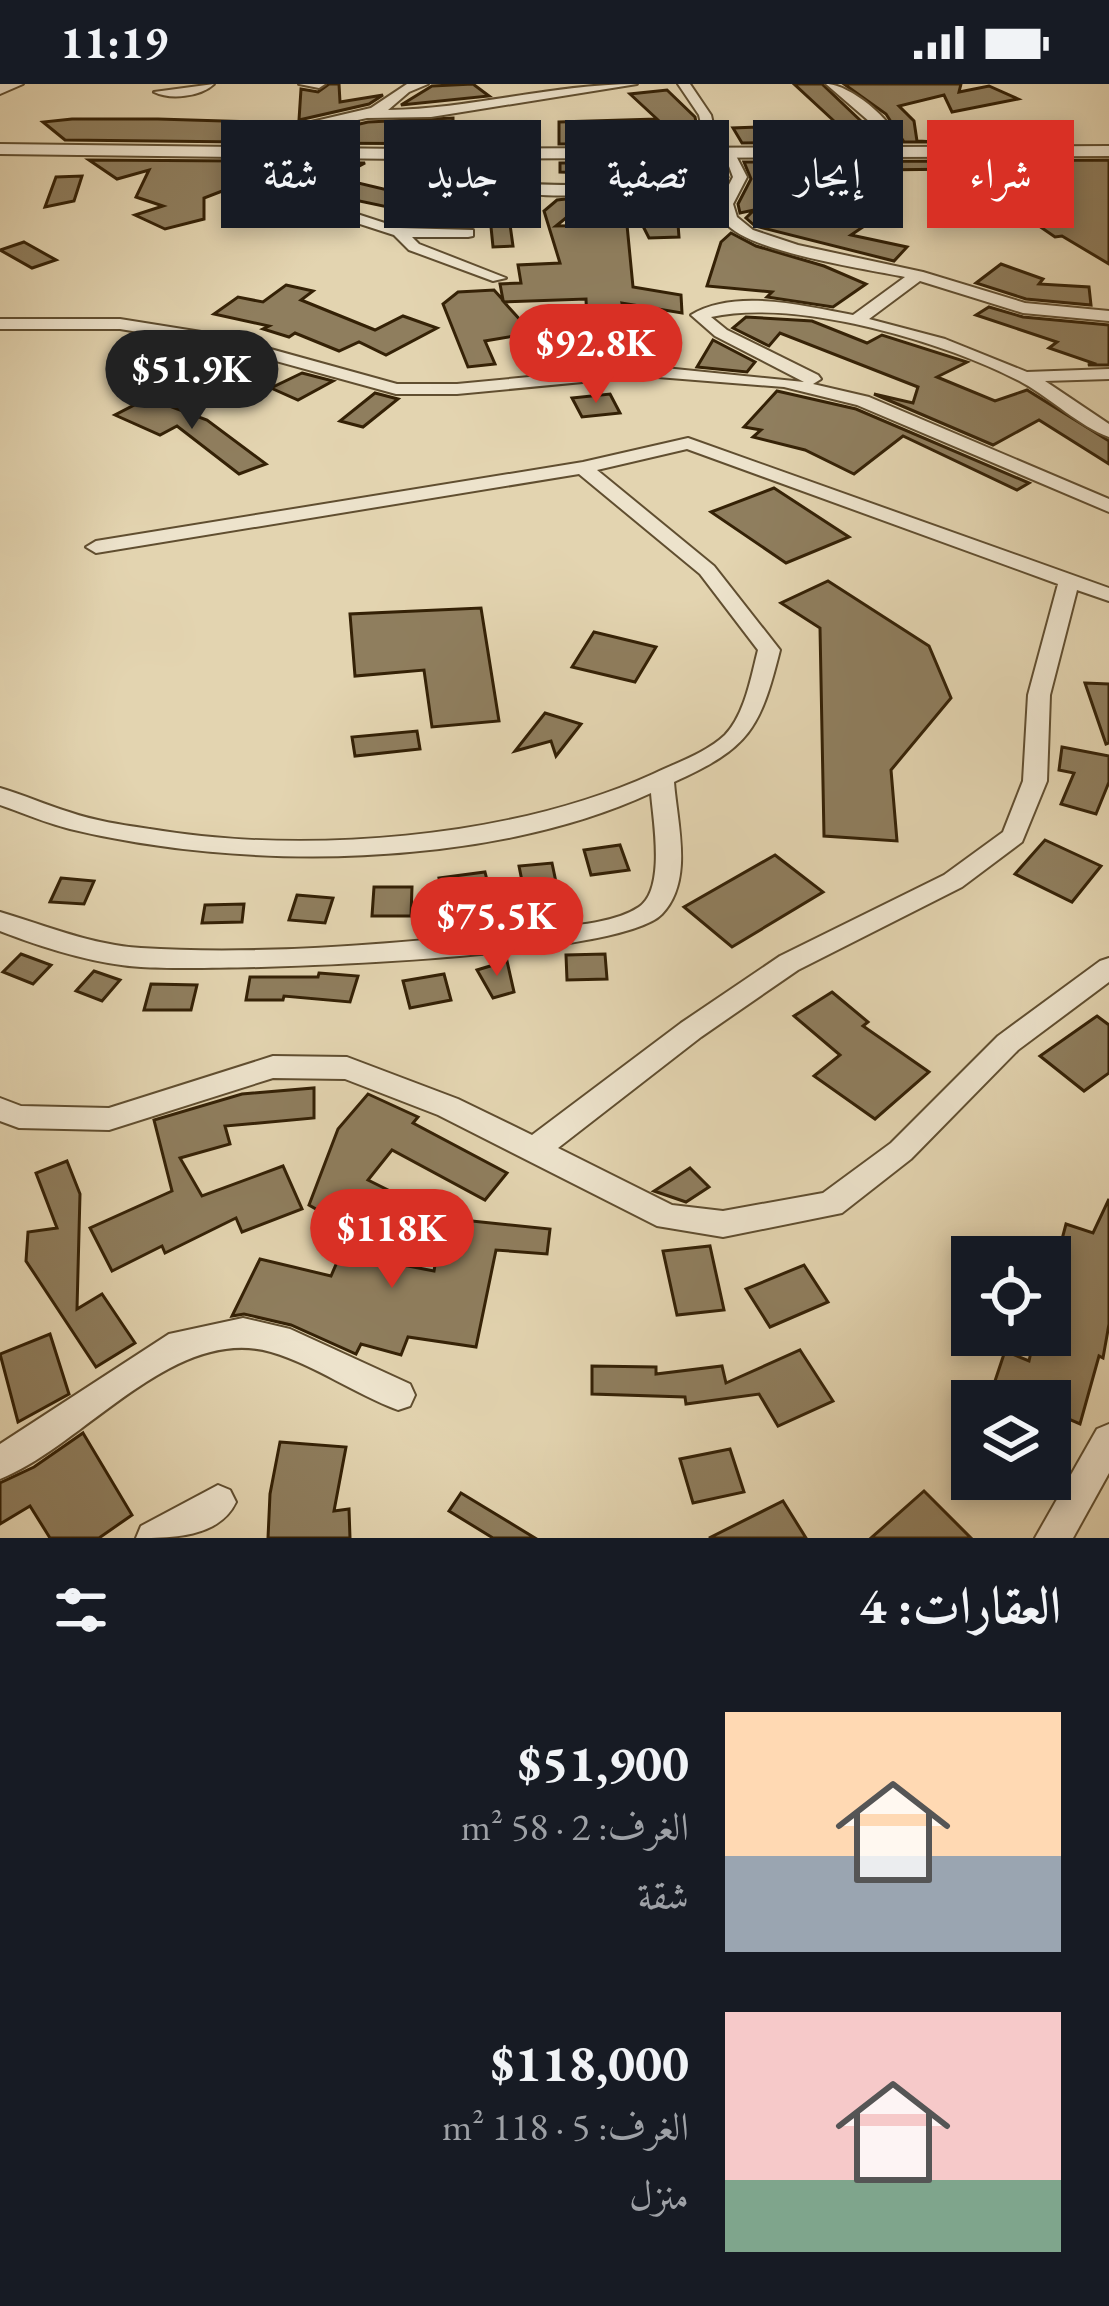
<!DOCTYPE html>
<html lang="ar">
<head>
<meta charset="utf-8">
<style>
  :root { --surface:#171b24; --page:#20242c; --text:#f1f3f6; --muted:#9ea1a6; --accent:#d93025 }
  body { margin:0; font-family:"EB Garamond",Amiri,serif; background:var(--page); color:var(--text); direction:rtl; height:100vh; display:flex; flex-direction:column; font-size:45px; white-space:nowrap }
  * { box-sizing:border-box; margin:0 }
  p { font-size:39px; color:var(--muted) }
  .icon { flex:none; width:66px; height:66px; fill:none; stroke:currentColor; stroke-width:2; stroke-linecap:round; stroke-linejoin:round }
  .map { position:relative; height:1454px; overflow:hidden; direction:ltr }
  .side { display:flex; flex-direction:column; background:var(--surface); flex:1 }
  .side>* { flex:none }
  .guide { position:absolute; left:36px; top:36px; width:1038px; height:108px; direction:rtl; display:flex; gap:24px }
  .fabs { position:absolute; left:951px; top:1152px; display:grid; gap:24px }
  .fabs a { display:grid; place-items:center; width:120px; height:120px; border-radius:0px; background:var(--surface); box-shadow:0 6px 18px #0003; font-size:60px }
  .price { position:absolute; translate:-50% -102px; padding:0 27px; border-radius:42px; background:var(--accent); color:#fff; font-size:39px; line-height:78px; filter:drop-shadow(0 3px 6px #0008) }
  .price::after { content:''; position:absolute; left:50%; top:72px; width:36px; height:27px; margin-left:-18px; background:inherit; clip-path:polygon(0 0,100% 0,50% 100%) }
  .price.on { background:#222; color:#fff }
  ul { padding:0; list-style:none }
  li { display:flex; align-items:center; gap:36px; height:300px; padding:0 48px }
  li span { display:grid; place-items:center; flex:none; width:336px; height:240px; border-radius:0px; color:#555 }
  li>.icon { margin-inline-start:auto }
  span .icon { width:144px; height:144px; fill:#fffc; stroke-width:1 }
  li b { font-size:51px }
  h2 { display:flex; justify-content:space-between; align-items:center; height:144px; padding:0 48px; font-size:51px }
  .chip { padding:0 42px; border-radius:0px; background:var(--surface); box-shadow:0 6px 18px #0003; font-size:42px; line-height:108px }
  .chip.on { background:var(--accent); color:#fff }
  .status { display:flex; justify-content:space-between; align-items:center; height:84px; padding:0 60px; background:var(--surface); direction:ltr }
  .status svg { height:33px; fill:currentColor }
  .map>svg:first-child { display:block }
  .building { fill:#8f7e5e; stroke:#342106; stroke-width:3 }
  .lines { fill:none; stroke-linecap:round; stroke-linejoin:round }
  .minor-casing { stroke:#604e30; stroke-width:4 }
  .tertiary-casing { stroke:#604e30; stroke-width:4 }
  .minor { fill:#ede3cc; fill-rule:evenodd }
  .tertiary { fill:#ede3cc; fill-rule:evenodd }
</style>
</head>
<body>
<div class="status"><b>11:19</b><svg viewBox="0 0 49 12"><path d="M0 12V9h3v3zM5 12V6h3v6zM10 12V3h3v9zM15 12V0h3v12zM26 1h20v11H26zM47 4h2v5h-2z"/></svg></div>
<div class="map">
<svg width="1109" height="1454" viewBox="0 0 1109 1454">
  <rect width="100%" height="100%" fill="#e3d4b0"/>
  <filter id="stains"><feTurbulence type="fractalNoise" baseFrequency=".00167" numOctaves="4"/><feColorMatrix values="0 0 0 0 .2 0 0 0 0 .09 0 0 0 0 .02 0 0 0 .5 -.17"/></filter>
  <radialGradient id="worn" r=".72"><stop offset=".6" stop-color="#630" stop-opacity="0"/><stop offset="1" stop-color="#630" stop-opacity=".3"/></radialGradient>
  <g class="building">
    <path d="M329,0H339L340,18L383,11L369,20L299,36L301,5L318,8Z"/>
    <path d="M473,0L489,12L401,21L432,2Z"/>
    <path d="M794,0H822L883,58L742,59L733,44L758,43L766,54L822,53L806,40L834,37Z"/>
    <path d="M844,0H961L959,8L989,2L1018,15L952,28L944,11L899,22L914,37L917,57L937,58H904L886,30Z"/>
    <path d="M667,6L695,33L700,59L559,60V38L657,35L630,10Z"/>
    <path d="M453,34V38H517L515,60L279,59L368,38Z"/>
    <path d="M72,35H158L286,39L242,58L65,56L43,38Z"/>
    <path d="M89,76L240,77L230,104L204,114V135L165,145L135,131L163,122L136,113L149,86L117,95Z"/>
    <path d="M1109,76V180L1062,152L1055,153L1010,122L977,77Z"/>
    <path d="M958,77L966,85L871,86L813,117L876,134L851,151L907,163L894,177L755,142L746,134L754,126L740,129L738,120L751,95L744,78Z"/>
    <path d="M264,78L365,79L337,94L421,114L426,90L454,99L430,116L485,126L468,140L355,116L344,121L311,110L330,103L331,97L315,105L261,93Z"/>
    <path d="M723,78L728,93L715,118L718,133L678,140L679,153L649,154L617,91L603,103L581,96L591,89L560,88V79Z"/>
    <path d="M82,92L74,117L45,123L56,93Z"/>
    <path d="M593,112L556,142L627,141L633,203L681,211L682,229L622,219L633,270L588,271L586,215L504,218L532,249L485,257L495,280L468,283L443,220L458,208L494,206L503,216L500,200L521,199L518,181L560,179L544,127L557,116Z"/>
    <path d="M507,119L513,162L493,163L490,133Z"/>
    <path d="M731,149L756,162L824,182L866,200L833,223L767,213L772,208L707,202L721,158Z"/>
    <path d="M24,158L56,176L32,184L0,166Z"/>
    <path d="M1001,180L1043,195L1039,200L1089,203L1091,221L1026,215L976,199Z"/>
    <path d="M286,201L313,207L301,216L375,246L403,232L437,244L386,271L359,258L339,267L295,249L289,253L263,245L269,242L214,230L238,213L263,218Z"/>
    <path d="M989,223L1023,233L1109,241V281H1088L1093,279L1049,264L1057,258L976,231Z"/>
    <path d="M746,233L812,237L867,259L882,251L967,278L937,293L995,317L1027,306L1109,357V380L1039,336L993,361L874,310L913,319L918,303L780,249L769,262L733,244Z"/>
    <path d="M713,256L755,278L747,288L697,283Z"/>
    <path d="M302,289L333,297L298,316L271,304Z"/>
    <path d="M777,307L856,325L1029,399L1017,406L903,352L854,390L805,366L753,353L761,346L744,343Z"/>
    <path d="M375,309L398,315L363,343L340,337Z"/>
    <path d="M610,310L620,329L582,333L572,314Z"/>
    <path d="M148,314L207,336L266,380L239,390L177,342L160,351L115,331Z"/>
    <path d="M774,404L849,453L786,479L711,428Z"/>
    <path d="M828,497L929,562L951,614L891,686L897,757L824,752L820,544L781,519Z"/>
    <path d="M481,524L499,637L432,643L424,586L355,592L350,530Z"/>
    <path d="M594,548L656,563L635,598L572,583Z"/>
    <path d="M1085,599L1109,600V659L1106,660Z"/>
    <path d="M545,629L581,640L556,672L551,657L515,667Z"/>
    <path d="M417,647L420,665L355,672L352,653Z"/>
    <path d="M1062,663L1109,672V698L1096,730L1061,720L1074,689L1059,686Z"/>
    <path d="M1045,756L1101,782L1072,818L1015,790Z"/>
    <path d="M620,761L629,786L591,791L584,766Z"/>
    <path d="M775,771L823,808L732,863L684,823Z"/>
    <path d="M552,779L557,803L524,807L519,782Z"/>
    <path d="M485,788L492,816L445,822L439,794Z"/>
    <path d="M61,794L94,797L84,820L50,818Z"/>
    <path d="M374,803H412L411,832H372Z"/>
    <path d="M297,811L333,814L325,839L289,836Z"/>
    <path d="M244,820L242,838L202,839L205,821Z"/>
    <path d="M21,870L51,881L33,900L3,888Z"/>
    <path d="M605,870L607,895L567,896L566,871Z"/>
    <path d="M507,877L514,908L493,914L477,886Z"/>
    <path d="M94,887L120,896L102,917L76,907Z"/>
    <path d="M319,889L358,892L350,918L284,912L283,916H246L250,893H318Z"/>
    <path d="M444,890L451,916L410,924L403,897Z"/>
    <path d="M151,900L197,901L191,926H144Z"/>
    <path d="M832,908L868,938L863,942L929,988L875,1035L814,992L840,971L794,932Z"/>
    <path d="M1097,932L1109,941V989L1084,1007L1040,972Z"/>
    <path d="M314,1004V1034L225,1042L230,1060L180,1074L202,1112L283,1082L302,1125L242,1148L236,1134L165,1169L162,1162L112,1187L90,1144L172,1107L154,1036L242,1010Z"/>
    <path d="M368,1010L418,1033L413,1039L507,1089L485,1116L392,1066L368,1096L392,1108L360,1150L309,1121L338,1045Z"/>
    <path d="M67,1077L80,1110L77,1225L102,1210L135,1259L96,1283L26,1177L28,1148L57,1144L36,1089Z"/>
    <path d="M690,1084L709,1103L686,1118L654,1107Z"/>
    <path d="M1109,1115V1240L1103,1274L1099,1272L1080,1340L1050,1327V1317H1026L993,1303L1005,1267L1029,1277L1035,1251H1050V1201L1066,1140L1093,1149Z"/>
    <path d="M443,1134L550,1145L547,1170L496,1166L476,1263L408,1253L401,1271L361,1260L356,1270L291,1241L244,1230L232,1232L260,1175L331,1192L341,1169L434,1187Z"/>
    <path d="M710,1162L724,1226L677,1231L663,1167Z"/>
    <path d="M804,1181L828,1218L770,1243L746,1205Z"/>
    <path d="M50,1250L69,1310L18,1338L0,1270Z"/>
    <path d="M800,1266L833,1317L778,1342L759,1310L686,1320L685,1313L592,1310V1282L656,1283V1290L722,1282L726,1299Z"/>
    <path d="M83,1349L132,1431L99,1454H50L30,1422L0,1440V1399L34,1383Z"/>
    <path d="M280,1358L346,1363L334,1427L349,1425L350,1454H268L270,1410Z"/>
    <path d="M730,1365L744,1408L693,1419L680,1375Z"/>
    <path d="M924,1407L971,1454H871Z"/>
    <path d="M461,1409L535,1454H493L449,1427Z"/>
    <path d="M783,1417L806,1454H709Z"/>
  </g>
  <g class="lines">
    <g class="minor-casing">
      <g id="minor">
        <path d="M214,0C200,13 170,16 154,8Z"/>
        <path d="M299,0H325L319,4Z"/>
        <path d="M407,0H428L409,8L388,26C471,25 553,0 637,0L431,33L367,34L286,51L252,65L245,61L277,46L371,24Z"/>
        <path d="M678,0H690L711,31L719,67L707,64L699,31Z"/>
        <path d="M826,0C851,0 898,40 901,64H891L884,50Z"/>
        <path d="M254,65L261,69L255,94L262,99L400,144L473,146V152L468,153H412L419,160L506,194L493,197L409,166L394,151L252,105L241,95L247,69Z"/>
        <path d="M723,66H733L747,93L733,120L737,133L753,146L798,161L923,188L1025,219L1109,227V237L1023,229L920,197L869,235L945,255L1027,288L1109,285V295L1045,297L1109,340V353C1079,342 1052,315 1023,299C947,258 797,214 711,233L727,246L818,291L821,295L813,300L869,313L1109,415V428L857,321L784,303L645,292L457,310H396L218,261L120,245H0V235H120L220,251L397,300H457L645,282L804,298L715,252L691,231C735,204 805,222 853,231L905,193C867,185 747,168 725,138C722,135 720,124 719,120L733,93Z"/>
        <path d="M401,67C419,67 444,87 464,91C506,101 550,101 592,101L599,105C562,124 437,98 401,73Z"/>
        <path d="M688,354L1109,504V517L1077,506L1050,611L1047,697L1022,758L962,803L798,886L701,953L558,1064L672,1121L723,1127L823,1109L891,1059L998,952L1100,877L1109,874V898L1018,966L911,1075L842,1129L723,1153L657,1142L438,1031L345,995L273,994L109,1046L19,1044L0,1037V1014L21,1022L109,1024L273,972L347,973L458,1015L532,1051L681,939L780,872L944,791L1003,748L1023,697L1028,611L1058,500L687,365L597,386L714,482L780,566C760,646 749,664 674,698C677,739 694,797 662,830C619,876 217,888 141,883C94,880 44,864 0,847V828C47,842 92,861 141,864C264,872 410,859 533,845C564,842 612,841 639,823C666,805 653,736 651,709C488,785 242,787 70,745C46,739 23,729 0,721V704C24,711 46,721 69,728C95,737 123,741 150,745C304,771 510,755 653,690C676,679 706,669 725,651C745,630 751,593 758,566L700,490L579,390L96,469L86,463L96,457L583,378Z"/>
        <path d="M243,1234L290,1245L410,1300L415,1311L410,1322L398,1326C355,1310 315,1281 271,1268C173,1240 84,1362 0,1395V1360L169,1250Z"/>
        <path d="M1109,1340V1389L1073,1454H1035L1097,1345Z"/>
        <path d="M218,1401L230,1406L236,1418C219,1454 171,1454 136,1454L141,1442Z"/>
      </g>
    </g>
    <g class="tertiary-casing">
      <g id="tertiary">
        <path d="M0,0H23L0,10Z"/>
        <path d="M0,60L406,65L1109,62V72L406,75L0,70Z"/>
      </g>
    </g>
    <use href="#minor" class="minor"/>
    <use href="#tertiary" class="tertiary"/>
  </g>
  <rect width="100%" height="100%" filter="url(#stains)"/>
  <rect width="100%" height="100%" fill="url(#worn)"/>
</svg>
<div class="fabs">
<a><svg class="icon" aria-label="locate" viewBox="0 0 24 24"><circle cx="12" cy="12" r="6"/><path d="M12 2v4M12 18v4M2 12h4M18 12h4"/></svg></a>
<a><svg class="icon" aria-label="layers" viewBox="0 0 24 24"><path d="M12 4l9 5-9 5-9-5zM3 14l9 5 9-5"/></svg></a>
</div>
<b class="price" style="left:596px;top:322px">$92.8K</b>
<b class="price on" style="left:192px;top:348px">$51.9K</b>
<b class="price" style="left:497px;top:895px">$75.5K</b>
<b class="price" style="left:392px;top:1207px">$118K</b>
<div class="guide">
<a class="chip on">شراء</a>
<a class="chip">إيجار</a>
<a class="chip">تصفية</a>
<a class="chip">جديد</a>
<a class="chip">شقة</a>
</div>
</div>
<section class="side">
<h2>العقارات: 4<svg class="icon" aria-label="filters" viewBox="0 0 24 24"><path d="M4 7h16M4 17h16"/><circle cx="9" cy="7" r="2"/><circle cx="15" cy="17" r="2"/></svg></h2>
<ul>
<li><span style="background:linear-gradient(#ffd9b3 60%,#9aa5b1 0)"><svg class="icon" aria-label="home" viewBox="0 0 24 24"><path d="M3 11l9-7 9 7M6 9v11h12V9"/></svg></span><div><b>$51,900</b><p>الغرف: 2 · 58 m²</p><p>شقة</p></div></li>
<li><span style="background:linear-gradient(#f6c9c9 70%,#7fa58c 0)"><svg class="icon" aria-label="home" viewBox="0 0 24 24"><path d="M3 11l9-7 9 7M6 9v11h12V9"/></svg></span><div><b>$118,000</b><p>الغرف: 5 · 118 m²</p><p>منزل</p></div></li>
</ul>
</section>
</body>
</html>
